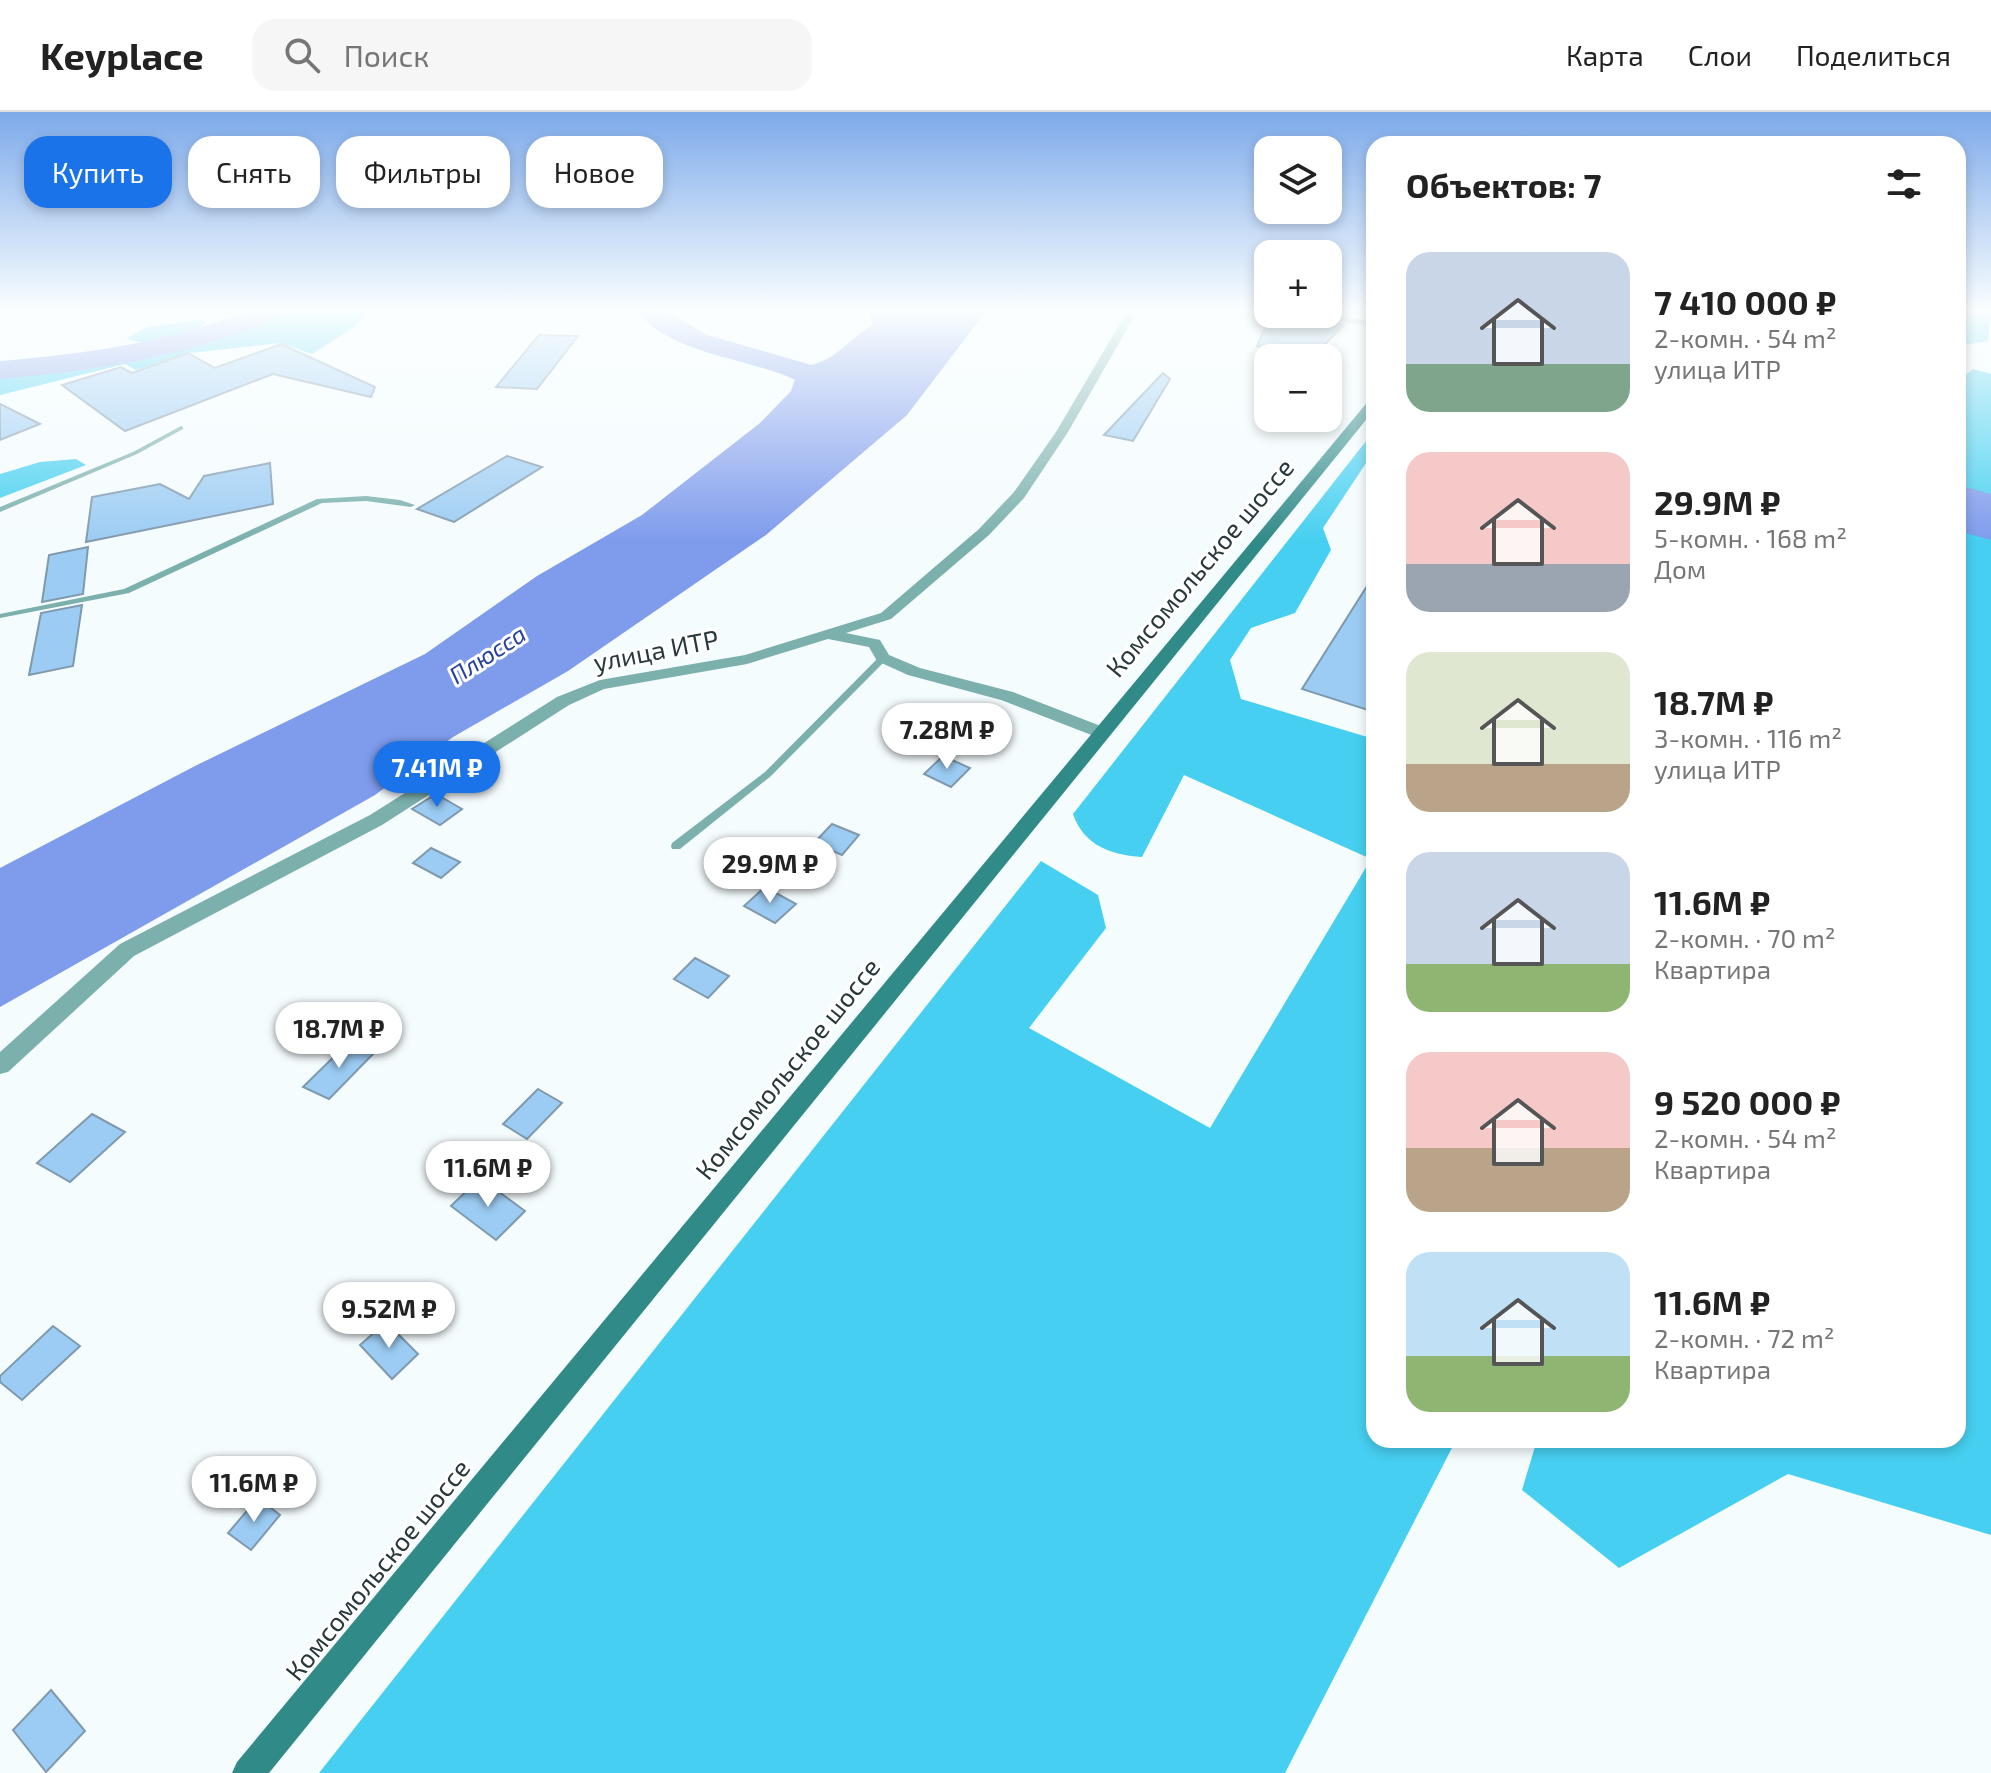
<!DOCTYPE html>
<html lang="ru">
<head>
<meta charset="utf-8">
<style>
  :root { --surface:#fff; --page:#f6f6f6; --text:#222; --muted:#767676; --line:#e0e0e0; --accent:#1a73e8 }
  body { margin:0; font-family:"Exo 2",sans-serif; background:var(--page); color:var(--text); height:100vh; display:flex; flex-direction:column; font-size:30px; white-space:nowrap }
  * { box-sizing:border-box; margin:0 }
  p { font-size:26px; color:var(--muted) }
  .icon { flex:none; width:44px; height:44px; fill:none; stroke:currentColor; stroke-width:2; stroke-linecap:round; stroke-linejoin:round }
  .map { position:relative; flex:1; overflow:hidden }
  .side { position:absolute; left:1366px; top:24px; width:600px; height:1312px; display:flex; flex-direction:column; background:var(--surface); border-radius:24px; box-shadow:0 4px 12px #0003 }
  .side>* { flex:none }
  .top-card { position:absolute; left:24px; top:24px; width:760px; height:72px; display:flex; gap:16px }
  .controls { position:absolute; left:1254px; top:24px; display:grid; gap:16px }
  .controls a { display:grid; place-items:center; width:88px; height:88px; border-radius:16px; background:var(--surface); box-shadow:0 4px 12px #0003; font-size:40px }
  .price { position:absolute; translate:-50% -68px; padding:0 18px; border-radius:28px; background:#fff; color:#222; font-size:26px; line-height:52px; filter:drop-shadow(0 2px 4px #0008) }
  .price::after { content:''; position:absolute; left:50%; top:48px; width:24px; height:18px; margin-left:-12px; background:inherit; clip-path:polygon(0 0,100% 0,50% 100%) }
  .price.active { background:var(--accent); color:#fff }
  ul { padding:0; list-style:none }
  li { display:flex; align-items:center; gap:24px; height:200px; padding:0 40px }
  li span { display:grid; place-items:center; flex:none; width:224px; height:160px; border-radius:24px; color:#555 }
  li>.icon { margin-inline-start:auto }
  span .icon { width:96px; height:96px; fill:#fffc; stroke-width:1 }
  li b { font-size:34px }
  h2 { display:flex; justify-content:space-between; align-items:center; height:96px; padding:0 40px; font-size:34px }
  .chip { padding:0 28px; border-radius:24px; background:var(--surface); box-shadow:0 4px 12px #0003; font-size:28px; line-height:72px }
  .chip.active { background:var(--accent); color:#fff }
  header { display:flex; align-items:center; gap:48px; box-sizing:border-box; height:112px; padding:0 40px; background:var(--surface); border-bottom:2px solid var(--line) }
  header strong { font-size:38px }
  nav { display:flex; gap:44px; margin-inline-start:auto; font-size:28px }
  .search { width:560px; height:72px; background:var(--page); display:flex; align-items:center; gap:20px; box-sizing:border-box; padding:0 28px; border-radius:24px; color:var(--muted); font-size:30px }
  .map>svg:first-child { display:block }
  .forest { fill:#46cff0 }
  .water { fill:#7e9bec }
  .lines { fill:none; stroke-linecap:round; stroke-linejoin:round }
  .stream { stroke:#7e9bec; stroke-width:5 }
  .river { fill:#7e9bec; fill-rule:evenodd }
  .building { fill:#9cccf3; stroke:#7f99ad; stroke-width:2 }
  .service { fill:#7bb0ad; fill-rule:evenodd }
  .minor { fill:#7bb0ad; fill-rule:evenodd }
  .secondary { fill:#308a88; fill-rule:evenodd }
  .labels { text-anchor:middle; stroke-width:6; stroke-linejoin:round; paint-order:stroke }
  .far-water-label { font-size:24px; font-style:italic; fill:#29419e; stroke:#fff }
  .street-label { font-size:26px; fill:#29383c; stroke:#fff }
</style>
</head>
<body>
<header>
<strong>Keyplace</strong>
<div class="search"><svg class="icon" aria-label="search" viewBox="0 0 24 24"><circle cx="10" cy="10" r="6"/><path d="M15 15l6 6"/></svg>Поиск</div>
<nav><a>Карта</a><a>Слои</a><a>Поделиться</a></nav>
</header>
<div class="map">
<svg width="1991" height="1661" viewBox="0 0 1991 1661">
  <rect width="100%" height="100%" fill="#f5fcfe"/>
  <g class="forest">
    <path d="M278,198H368L353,216L312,242L281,231L189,241L136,258L125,252L0,283V261C96,249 190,239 278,198Z"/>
    <path d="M1958,198H1991L1988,229L1958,234Z"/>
    <path d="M201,208L206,210C190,229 149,235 126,227L147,215Z"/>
    <path d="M1973,257L1991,262V1423L1788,1362L1619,1456L1522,1378L1537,1328H1958V269Z"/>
    <path d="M1374,319V339L1323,416L1331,438L1295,501L1251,516L1230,548L1241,587L1374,627V1328H1456L1285,1661H319L1041,749L1098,783L1106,816L1029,916L1210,1016L1371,747L1184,663L1142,745C1112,743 1084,734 1073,702Z"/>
    <path d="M76,347L86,353L0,386V362L40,350Z"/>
  </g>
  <g class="water">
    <path d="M874,198H987L907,303L766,423L568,559L453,625L375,683L0,895V756L195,654L425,542L537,464L642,403L760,311L791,279L796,264L791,256C834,253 838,236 872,213L870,204Z"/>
    <path d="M1958,373L1991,382V428L1958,419Z"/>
  </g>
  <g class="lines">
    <path class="stream" d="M1958,202L1991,204"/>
    <g class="river">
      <path d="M251,198H286C279,208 265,211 254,215C174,248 86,259 0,267V249C86,242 170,230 251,198Z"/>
      <path d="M636,198H665L707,223L808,252L857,276L862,282L857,288C836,293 818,279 800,270C760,251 715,247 675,228C661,221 645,211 636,198Z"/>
    </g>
  </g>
  <g class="building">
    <path d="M1271,202L1316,208L1344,213L1311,246L1257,234Z"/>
    <path d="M539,223L578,224L537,277L496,275Z"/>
    <path d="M281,232L375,275L371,285L273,262L125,319L62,273L121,255L132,261L188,241L215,256Z"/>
    <path d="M1163,261L1170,267L1133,329L1104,323Z"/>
    <path d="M0,292L40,312L0,328Z"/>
    <path d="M507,344L542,355L454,410L417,397Z"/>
    <path d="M270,351L273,392L86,430L92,385L160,372L189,387L204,364Z"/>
    <path d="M88,435L83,482L42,490L49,443Z"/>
    <path d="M1374,463V600L1302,577Z"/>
    <path d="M82,493L73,554L29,563L41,501Z"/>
    <path d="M958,599L989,611L970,632L938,619Z"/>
    <path d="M943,644L970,656L951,675L924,662Z"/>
    <path d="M436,682L462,697L440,713L412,697Z"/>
    <path d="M832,712L859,723L842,743L814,731Z"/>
    <path d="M431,736L460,750L441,766L413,751Z"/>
    <path d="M765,775L796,792L775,811L744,794Z"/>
    <path d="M695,846L729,864L708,886L674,867Z"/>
    <path d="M350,929L374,941L329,987L303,975Z"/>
    <path d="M538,977L562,991L527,1027L503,1012Z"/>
    <path d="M92,1002L125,1020L70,1070L37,1051Z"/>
    <path d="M480,1066L525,1099L496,1128L451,1094Z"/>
    <path d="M386,1210L418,1242L392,1267L360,1233Z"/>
    <path d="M53,1214L80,1234L22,1288L0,1270V1264Z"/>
    <path d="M258,1386L280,1403L251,1438L228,1421Z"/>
    <path d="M51,1578L85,1619L46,1660L13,1618Z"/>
  </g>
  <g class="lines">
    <g class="service">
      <path d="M181,314L183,315V317L137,342L0,400V395L133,340Z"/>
      <path d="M366,384L400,388L415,393L411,395L366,389L322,391L129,481L0,506V502L124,477L317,387Z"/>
      <path d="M883,543L886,544V548L771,664L680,737H672L671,734L672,731L765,660L880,544Z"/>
    </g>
    <g class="minor">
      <path d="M1128,198H1138L1068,320L1024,386L989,423L891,507L846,521L880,528L889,543L920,556L1013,580L1106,616L1108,620L1106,624H1094L1001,588L908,563L877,549L869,535L828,527L747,552L604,577L569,593L382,713L134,844L8,960L0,962V940L120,832L370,703L557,585L600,568L745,543L881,501L979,417L1014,380L1056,320Z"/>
      <path d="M1297,202H1325L1374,209V215Z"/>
    </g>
    <path class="secondary" d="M1374,286V298L269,1661H232L237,1650L1370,287Z"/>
  </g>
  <linearGradient id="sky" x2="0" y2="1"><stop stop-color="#7daaea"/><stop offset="0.46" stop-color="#fafeff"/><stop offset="1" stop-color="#fafeff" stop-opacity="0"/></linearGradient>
  <rect width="1991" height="430" fill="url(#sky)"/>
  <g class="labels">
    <g class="far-water-label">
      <text transform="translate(488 543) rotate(-33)" y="8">Плюсса</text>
    </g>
    <g class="street-label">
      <text transform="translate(1200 456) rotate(-50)" y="9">Комсомольское шоссе</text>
      <text transform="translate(656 539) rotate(-11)" y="9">улица ИТР</text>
      <text transform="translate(788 957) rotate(-51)" y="9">Комсомольское шоссе</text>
      <text transform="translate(378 1458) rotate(-51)" y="9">Комсомольское шоссе</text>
    </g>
  </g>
</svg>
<div class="controls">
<a><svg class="icon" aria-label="layers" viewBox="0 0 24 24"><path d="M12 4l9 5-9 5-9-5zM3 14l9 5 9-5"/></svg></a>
<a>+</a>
<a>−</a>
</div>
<b class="price" style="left:947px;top:659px">7.28M ₽</b>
<b class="price active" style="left:437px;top:697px">7.41M ₽</b>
<b class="price" style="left:770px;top:793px">29.9M ₽</b>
<b class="price" style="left:339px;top:958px">18.7M ₽</b>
<b class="price" style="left:488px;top:1097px">11.6M ₽</b>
<b class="price" style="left:389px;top:1238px">9.52M ₽</b>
<b class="price" style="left:254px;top:1412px">11.6M ₽</b>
<div class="top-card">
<a class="chip active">Купить</a>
<a class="chip">Снять</a>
<a class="chip">Фильтры</a>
<a class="chip">Новое</a>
</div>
<section class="side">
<h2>Объектов: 7<svg class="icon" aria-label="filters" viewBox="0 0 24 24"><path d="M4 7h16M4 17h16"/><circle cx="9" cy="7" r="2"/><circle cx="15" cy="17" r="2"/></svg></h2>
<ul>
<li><span style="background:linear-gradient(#c9d6e8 70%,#7fa58c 0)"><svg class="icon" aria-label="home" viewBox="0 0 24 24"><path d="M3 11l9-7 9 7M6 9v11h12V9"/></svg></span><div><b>7 410 000 ₽</b><p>2-комн. · 54 m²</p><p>улица ИТР</p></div></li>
<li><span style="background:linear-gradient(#f6c9c9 70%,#9aa5b1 0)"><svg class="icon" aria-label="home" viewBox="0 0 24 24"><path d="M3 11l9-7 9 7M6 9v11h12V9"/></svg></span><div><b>29.9M ₽</b><p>5-комн. · 168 m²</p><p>Дом</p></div></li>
<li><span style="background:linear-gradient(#dfe7d0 70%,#b9a48a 0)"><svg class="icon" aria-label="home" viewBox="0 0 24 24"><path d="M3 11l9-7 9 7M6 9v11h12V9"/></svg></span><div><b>18.7M ₽</b><p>3-комн. · 116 m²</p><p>улица ИТР</p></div></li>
<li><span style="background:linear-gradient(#c9d6e8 70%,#8fb573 0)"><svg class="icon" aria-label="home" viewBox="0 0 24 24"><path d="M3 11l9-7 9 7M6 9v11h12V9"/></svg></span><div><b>11.6M ₽</b><p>2-комн. · 70 m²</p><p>Квартира</p></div></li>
<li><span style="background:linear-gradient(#f6c9c9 60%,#b9a48a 0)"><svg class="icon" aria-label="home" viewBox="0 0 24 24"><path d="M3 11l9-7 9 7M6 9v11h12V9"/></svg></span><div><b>9 520 000 ₽</b><p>2-комн. · 54 m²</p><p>Квартира</p></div></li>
<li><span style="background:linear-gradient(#bfe0f5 65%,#8fb573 0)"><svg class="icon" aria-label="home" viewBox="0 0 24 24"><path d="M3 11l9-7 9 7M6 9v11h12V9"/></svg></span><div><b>11.6M ₽</b><p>2-комн. · 72 m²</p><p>Квартира</p></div></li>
</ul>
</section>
</div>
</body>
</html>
